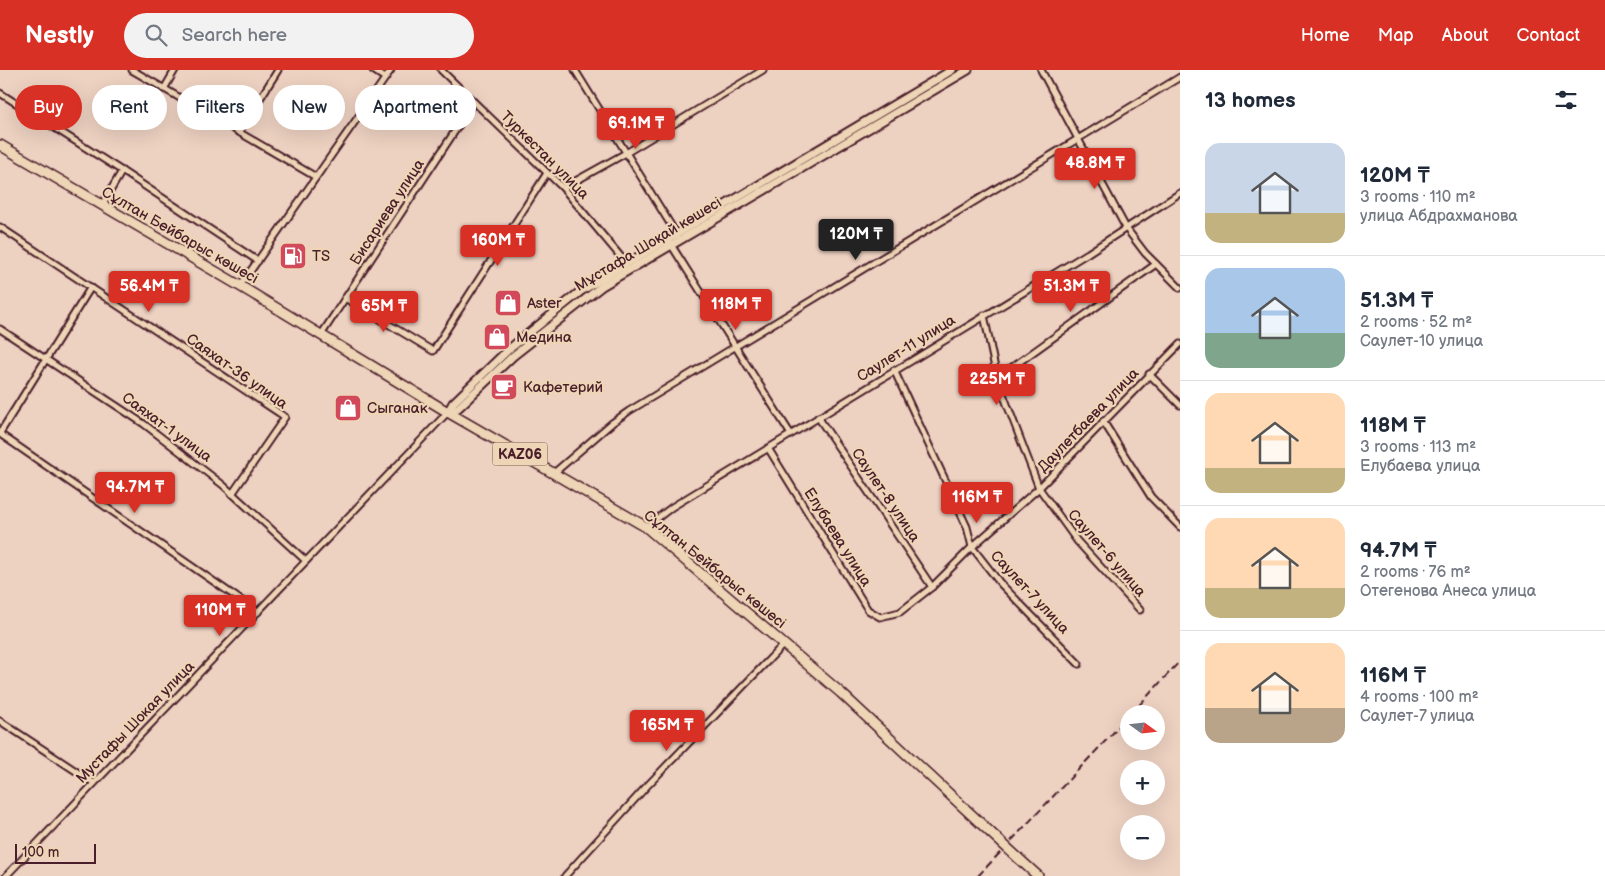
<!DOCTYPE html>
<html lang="en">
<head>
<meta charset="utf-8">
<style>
  :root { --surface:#fff; --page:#f2f2f3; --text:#1f2937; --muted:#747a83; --line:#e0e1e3; --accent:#d93025 }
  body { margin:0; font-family:"Balsamiq Sans",sans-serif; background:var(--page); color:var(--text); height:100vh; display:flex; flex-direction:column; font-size:19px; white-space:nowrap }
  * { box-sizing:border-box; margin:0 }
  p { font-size:16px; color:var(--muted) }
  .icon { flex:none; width:28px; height:28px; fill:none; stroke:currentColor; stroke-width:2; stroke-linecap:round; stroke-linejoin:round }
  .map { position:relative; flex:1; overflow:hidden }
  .side { display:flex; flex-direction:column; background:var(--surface); width:425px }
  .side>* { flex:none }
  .hud { position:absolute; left:15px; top:15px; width:475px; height:45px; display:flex; gap:10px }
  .needle { width:32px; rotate:105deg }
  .controls { position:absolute; left:1120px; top:635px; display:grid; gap:10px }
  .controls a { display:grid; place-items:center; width:45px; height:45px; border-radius:50%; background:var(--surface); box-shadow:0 5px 20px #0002; font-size:25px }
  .scale { position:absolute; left:15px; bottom:12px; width:81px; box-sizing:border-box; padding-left:5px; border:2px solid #4a1f2b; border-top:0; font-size:14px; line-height:18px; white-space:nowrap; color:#4a1f2b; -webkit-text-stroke:4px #eed5b6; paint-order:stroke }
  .price { position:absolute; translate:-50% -42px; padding:0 11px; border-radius:5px; background:var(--accent); color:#fff; font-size:16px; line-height:32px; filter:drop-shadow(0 1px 2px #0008) }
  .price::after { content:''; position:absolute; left:50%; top:30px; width:15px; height:11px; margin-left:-8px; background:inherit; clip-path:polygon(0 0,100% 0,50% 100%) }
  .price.selected { background:#222; color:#fff }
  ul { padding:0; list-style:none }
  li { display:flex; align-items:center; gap:15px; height:125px; padding:0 25px }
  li+li { border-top:1px solid var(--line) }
  li span { display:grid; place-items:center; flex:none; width:140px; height:100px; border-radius:15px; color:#555 }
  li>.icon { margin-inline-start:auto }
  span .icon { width:60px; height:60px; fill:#fffc; stroke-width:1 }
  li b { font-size:21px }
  h2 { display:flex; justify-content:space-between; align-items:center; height:60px; padding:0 25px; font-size:21px }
  .chip { padding:0 18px; border-radius:22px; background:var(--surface); box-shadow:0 5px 20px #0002; font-size:18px; line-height:45px }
  .chip.selected { background:var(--accent); color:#fff }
  header { display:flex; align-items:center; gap:30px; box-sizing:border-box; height:70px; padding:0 25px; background:var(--accent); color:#fff }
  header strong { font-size:24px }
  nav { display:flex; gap:28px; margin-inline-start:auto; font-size:18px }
  .search { width:350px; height:45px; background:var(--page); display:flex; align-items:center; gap:12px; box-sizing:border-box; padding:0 18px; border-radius:28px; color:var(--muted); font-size:19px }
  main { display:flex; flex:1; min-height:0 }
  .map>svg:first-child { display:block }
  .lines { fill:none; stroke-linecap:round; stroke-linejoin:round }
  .minor-casing { stroke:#4a1f2b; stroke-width:9 }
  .tertiary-casing { stroke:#4a1f2b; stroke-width:11 }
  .primary-casing { stroke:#4a1f2b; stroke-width:12 }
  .minor { stroke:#eed5b6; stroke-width:5 }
  .tertiary { stroke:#eed5b6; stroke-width:7 }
  .primary { stroke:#eed5b6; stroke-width:9 }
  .rail { stroke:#4a1f2b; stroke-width:2; stroke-dasharray:8 4; stroke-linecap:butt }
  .primary-bridge-casing { stroke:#4a1f2b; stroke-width:12; stroke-linecap:butt }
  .primary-bridge { stroke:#eed5b6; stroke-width:9 }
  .labels { text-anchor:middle; stroke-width:4.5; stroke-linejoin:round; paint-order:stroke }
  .shield { fill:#eed5b6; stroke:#7b5655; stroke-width:1 }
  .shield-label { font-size:14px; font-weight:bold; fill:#4a1f2b }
  .street-label { font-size:15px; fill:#4a1f2b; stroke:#eed5b6 }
  .poi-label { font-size:15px; fill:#4a1f2b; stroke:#eed5b6; text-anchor:start }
</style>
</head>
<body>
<header>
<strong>Nestly</strong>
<div class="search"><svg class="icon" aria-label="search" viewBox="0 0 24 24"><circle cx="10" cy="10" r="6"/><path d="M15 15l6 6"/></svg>Search here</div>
<nav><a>Home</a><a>Map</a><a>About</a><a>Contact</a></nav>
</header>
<main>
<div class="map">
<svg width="1180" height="806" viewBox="0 0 1180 806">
  <rect width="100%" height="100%" fill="#edd1c1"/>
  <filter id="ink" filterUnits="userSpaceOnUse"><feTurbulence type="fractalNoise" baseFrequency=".02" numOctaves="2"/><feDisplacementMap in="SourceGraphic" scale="10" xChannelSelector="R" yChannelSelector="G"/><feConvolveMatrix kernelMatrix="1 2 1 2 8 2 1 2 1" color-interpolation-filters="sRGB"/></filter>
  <g filter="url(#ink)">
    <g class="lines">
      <g class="minor-casing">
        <g id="minor">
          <path d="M132,0L316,107"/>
          <path d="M373,0L385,8"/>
          <path d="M441,0L563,118L626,193"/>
          <path d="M575,0L677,165"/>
          <path d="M1041,0L1126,158L1145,183L1180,218"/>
          <path d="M164,19L175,0"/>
          <path d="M0,23L122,101L258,191"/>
          <path d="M239,62L278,0"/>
          <path d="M563,118L626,83L763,0"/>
          <path d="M102,135L122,101"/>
          <path d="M0,157L285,347L232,424"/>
          <path d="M670,173L790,363"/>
          <path d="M240,216L391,0"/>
          <path d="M345,228L433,281L547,103"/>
          <path d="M984,245L997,308L1039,418L1077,471L1140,540"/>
          <path d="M0,259L144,354L223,415L306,491"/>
          <path d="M321,265L474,32"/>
          <path d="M894,300L967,457L972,477L1000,513L1079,594"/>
          <path d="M1149,304L1180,335"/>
          <path d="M997,308L1156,194"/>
          <path d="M818,347L932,517"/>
          <path d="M1103,351L1151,427L1180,457"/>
          <path d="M0,363L91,217"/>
          <path d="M0,364L258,542"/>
          <path d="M768,378L868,540L880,547L900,542L932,517L972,477L1039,418L1180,274"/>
          <path d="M554,403L612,353L629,341L1180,7"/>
          <path d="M646,457L672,437L1088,183L1180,123"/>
          <path d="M0,651L94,713"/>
          <path d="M6,806L448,342"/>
          <path d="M565,806L646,717L784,574"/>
        </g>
      </g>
      <g class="tertiary-casing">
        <g id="tertiary">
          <path d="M448,342L458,338L513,286L602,216L968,0"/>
          <path d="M448,342L453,333L508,280L581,221L952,0"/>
        </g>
      </g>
      <g class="primary-casing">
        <g id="primary">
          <path d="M0,75L240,216L451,344L646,457L841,623L990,762"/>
          <path d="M1017,787L1038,806"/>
        </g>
      </g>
      <use href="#minor" class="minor"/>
      <use href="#tertiary" class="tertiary"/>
      <use href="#primary" class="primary"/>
      <g class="rail">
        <path d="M1131,644L1180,591"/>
        <path d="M978,806L1129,646"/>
      </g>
      <g class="primary-bridge-casing">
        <path id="primary-bridge" d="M990,762L1017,787"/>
      </g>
      <use href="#primary-bridge" class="primary-bridge"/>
    </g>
  </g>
  <defs>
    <g id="fuel-square" transform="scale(1.4375)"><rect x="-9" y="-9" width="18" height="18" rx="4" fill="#d1495b" stroke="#eed5b6"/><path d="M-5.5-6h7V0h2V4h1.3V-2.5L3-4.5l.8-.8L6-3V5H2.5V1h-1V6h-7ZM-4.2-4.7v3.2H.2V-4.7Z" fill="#fff"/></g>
    <g id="shop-square" transform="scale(1.4375)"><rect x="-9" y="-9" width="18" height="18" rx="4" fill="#d1495b" stroke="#eed5b6"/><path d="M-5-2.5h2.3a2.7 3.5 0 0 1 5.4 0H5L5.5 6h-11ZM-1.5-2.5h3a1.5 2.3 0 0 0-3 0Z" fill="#fff"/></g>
    <g id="cafe-square" transform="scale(1.4375)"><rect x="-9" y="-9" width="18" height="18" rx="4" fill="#d1495b" stroke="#eed5b6"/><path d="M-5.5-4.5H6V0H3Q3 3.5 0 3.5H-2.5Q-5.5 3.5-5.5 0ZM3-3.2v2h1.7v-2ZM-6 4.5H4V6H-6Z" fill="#fff"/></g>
  </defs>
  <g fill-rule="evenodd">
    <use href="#fuel-square" x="293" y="186"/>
    <use href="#shop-square" x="508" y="233"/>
    <use href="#shop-square" x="497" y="267"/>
    <use href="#cafe-square" x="504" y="317"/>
    <use href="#shop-square" x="348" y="338"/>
  </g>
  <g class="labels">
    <rect class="shield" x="492.5" y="372.5" width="55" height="23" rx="4"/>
    <g class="shield-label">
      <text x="520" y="389">KAZ06</text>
    </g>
    <g class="street-label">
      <text transform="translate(545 85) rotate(45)" y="5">Туркестан улица</text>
      <text transform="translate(387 142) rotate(-57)" y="5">Бисариева улица</text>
      <text transform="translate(180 165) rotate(30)" y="5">Сұлтан Бейбарыс көшесі</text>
      <text transform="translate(648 174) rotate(-31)" y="5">Мұстафа Шоқай көшесі</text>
      <text transform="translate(906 278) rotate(-32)" y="5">Саулет-11 улица</text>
      <text transform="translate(237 301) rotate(35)" y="5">Саяхат-36 улица</text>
      <text transform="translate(1088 350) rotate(-46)" y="5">Даулетбаева улица</text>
      <text transform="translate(167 357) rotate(36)" y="5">Саяхат-1 улица</text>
      <text transform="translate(886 425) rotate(56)" y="5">Саулет-8 улица</text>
      <text transform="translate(838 467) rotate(58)" y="5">Елубаева улица</text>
      <text transform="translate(1107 483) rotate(49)" y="5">Саулет-6 улица</text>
      <text transform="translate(715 499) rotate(39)" y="5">Сұлтан Бейбарыс көшесі</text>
      <text transform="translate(1030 522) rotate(47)" y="5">Саулет-7 улица</text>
      <text transform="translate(135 652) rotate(-46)" y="5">Мустафы Шокая улица</text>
    </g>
    <g class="poi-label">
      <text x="312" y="191">TS</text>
      <text x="527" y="238">Aster</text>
      <text x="516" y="272">Медина</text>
      <text x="523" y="322">Кафетерий</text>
      <text x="367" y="343">Сыганак</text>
    </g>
  </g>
</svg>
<div class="controls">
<a><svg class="needle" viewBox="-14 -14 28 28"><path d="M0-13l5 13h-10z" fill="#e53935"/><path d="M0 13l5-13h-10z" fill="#747a83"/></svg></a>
<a>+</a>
<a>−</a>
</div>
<div class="scale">100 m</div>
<b class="price" style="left:636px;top:80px">69.1M ₸</b>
<b class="price" style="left:1095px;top:120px">48.8M ₸</b>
<b class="price selected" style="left:856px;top:191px">120M ₸</b>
<b class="price" style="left:498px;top:197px">160M ₸</b>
<b class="price" style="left:149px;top:243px">56.4M ₸</b>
<b class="price" style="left:1071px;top:243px">51.3M ₸</b>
<b class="price" style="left:736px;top:261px">118M ₸</b>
<b class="price" style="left:384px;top:263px">65M ₸</b>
<b class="price" style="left:997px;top:336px">225M ₸</b>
<b class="price" style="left:135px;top:444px">94.7M ₸</b>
<b class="price" style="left:977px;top:454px">116M ₸</b>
<b class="price" style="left:220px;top:567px">110M ₸</b>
<b class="price" style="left:667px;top:682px">165M ₸</b>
<div class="hud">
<a class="chip selected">Buy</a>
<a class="chip">Rent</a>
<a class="chip">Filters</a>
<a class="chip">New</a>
<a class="chip">Apartment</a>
</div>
</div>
<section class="side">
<h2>13 homes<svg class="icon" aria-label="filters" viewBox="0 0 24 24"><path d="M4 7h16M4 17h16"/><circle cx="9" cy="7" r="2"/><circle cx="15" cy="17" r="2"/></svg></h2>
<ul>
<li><span style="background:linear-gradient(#c9d6e8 70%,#c2b280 0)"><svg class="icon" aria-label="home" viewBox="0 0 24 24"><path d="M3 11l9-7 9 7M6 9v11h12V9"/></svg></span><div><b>120M ₸</b><p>3 rooms · 110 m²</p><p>улица Абдрахманова</p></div></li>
<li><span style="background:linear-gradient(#a9c7e8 65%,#7fa58c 0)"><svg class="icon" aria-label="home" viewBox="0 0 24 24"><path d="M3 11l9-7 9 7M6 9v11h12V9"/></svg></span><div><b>51.3M ₸</b><p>2 rooms · 52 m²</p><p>Саулет-10 улица</p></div></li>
<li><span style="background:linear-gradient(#ffd9b3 75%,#c2b280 0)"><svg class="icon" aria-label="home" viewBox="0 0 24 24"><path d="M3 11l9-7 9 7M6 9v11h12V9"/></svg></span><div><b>118M ₸</b><p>3 rooms · 113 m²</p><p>Елубаева улица</p></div></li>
<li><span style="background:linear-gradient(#ffd9b3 70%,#c2b280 0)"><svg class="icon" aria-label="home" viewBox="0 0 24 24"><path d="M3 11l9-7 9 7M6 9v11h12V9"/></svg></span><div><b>94.7M ₸</b><p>2 rooms · 76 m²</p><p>Отегенова Анеса улица</p></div></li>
<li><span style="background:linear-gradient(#ffd9b3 65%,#b9a48a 0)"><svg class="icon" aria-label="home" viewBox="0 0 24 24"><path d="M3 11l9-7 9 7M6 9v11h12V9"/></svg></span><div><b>116M ₸</b><p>4 rooms · 100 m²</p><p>Саулет-7 улица</p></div></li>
</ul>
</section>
</main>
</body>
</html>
